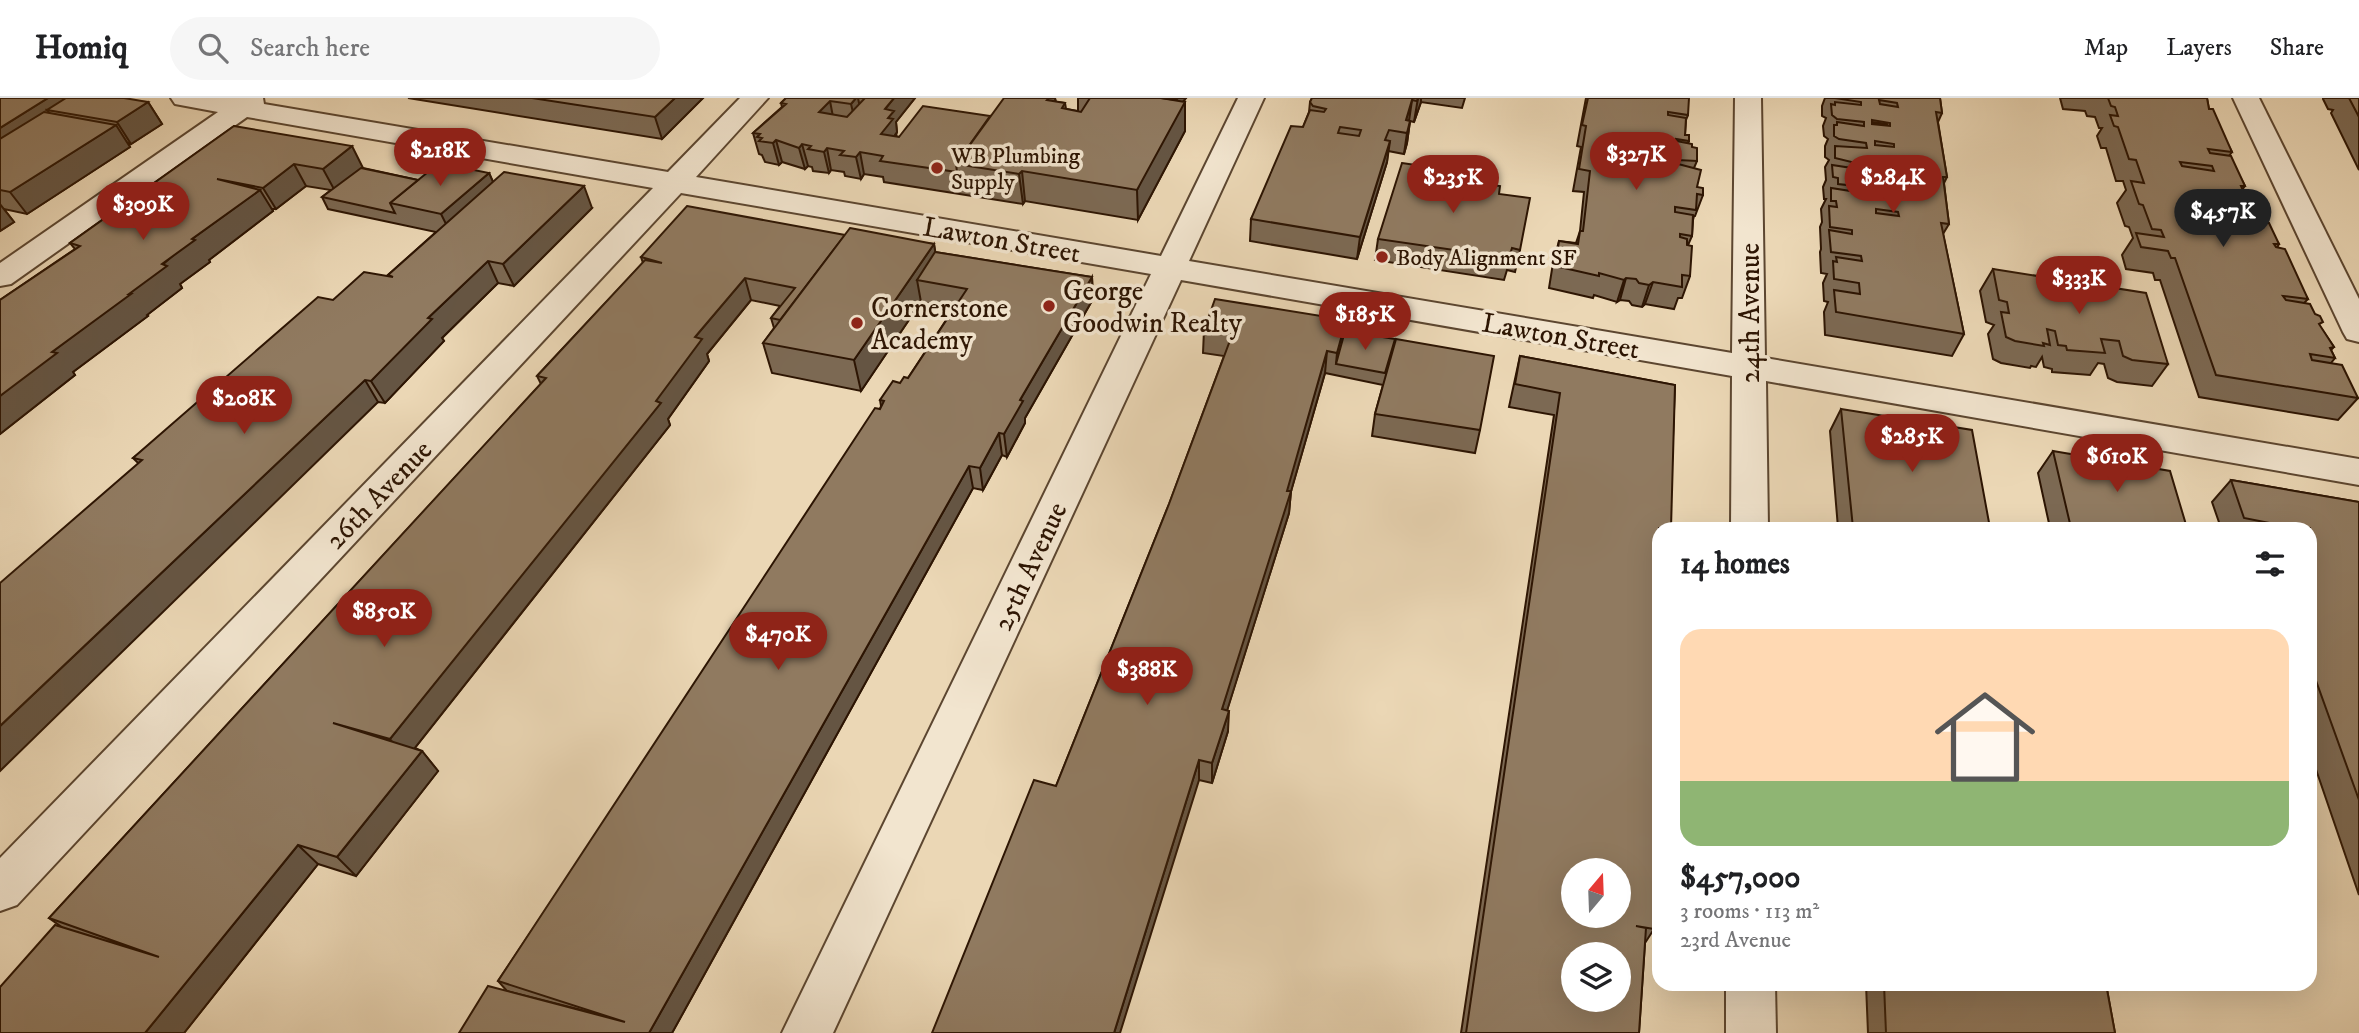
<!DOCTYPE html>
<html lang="en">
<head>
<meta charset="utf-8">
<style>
  :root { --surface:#fff; --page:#f6f6f6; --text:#202124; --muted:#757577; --line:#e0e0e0; --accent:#8f2418 }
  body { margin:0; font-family:"IM FELL DW Pica",serif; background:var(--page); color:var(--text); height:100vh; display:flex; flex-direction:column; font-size:26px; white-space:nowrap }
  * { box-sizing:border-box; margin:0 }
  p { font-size:23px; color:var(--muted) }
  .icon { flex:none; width:38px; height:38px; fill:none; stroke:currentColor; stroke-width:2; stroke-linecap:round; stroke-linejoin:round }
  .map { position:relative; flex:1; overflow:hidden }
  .side { position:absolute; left:1652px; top:424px; width:665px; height:469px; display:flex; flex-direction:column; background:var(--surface); border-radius:21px; box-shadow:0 7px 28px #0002 }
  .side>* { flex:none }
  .needle { width:46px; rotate:19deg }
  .controls { position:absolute; left:1561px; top:760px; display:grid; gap:14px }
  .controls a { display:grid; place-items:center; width:70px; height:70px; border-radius:50%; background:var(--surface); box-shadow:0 7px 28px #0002; font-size:35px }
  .price { position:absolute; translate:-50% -60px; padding:0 16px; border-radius:24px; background:var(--accent); color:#fff; font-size:23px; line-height:46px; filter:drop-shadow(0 2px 4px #0008) }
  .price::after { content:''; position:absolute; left:50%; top:42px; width:21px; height:16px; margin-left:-10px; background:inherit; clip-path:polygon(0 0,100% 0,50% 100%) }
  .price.current { background:#222; color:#fff }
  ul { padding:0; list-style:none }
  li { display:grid; align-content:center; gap:14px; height:371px; padding:0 28px }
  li+li { border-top:2px solid var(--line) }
  li span { display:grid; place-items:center; height:217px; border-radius:21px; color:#555 }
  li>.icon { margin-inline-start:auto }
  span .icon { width:126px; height:126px; fill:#fffc; stroke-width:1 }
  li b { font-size:30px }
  h2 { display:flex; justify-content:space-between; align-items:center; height:84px; padding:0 28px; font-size:30px }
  header { display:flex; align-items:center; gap:42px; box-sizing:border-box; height:98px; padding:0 35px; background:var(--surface); border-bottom:2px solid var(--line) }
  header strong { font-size:33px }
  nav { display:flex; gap:38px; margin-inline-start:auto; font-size:24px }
  .search { width:490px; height:63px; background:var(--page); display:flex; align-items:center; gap:18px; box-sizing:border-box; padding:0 24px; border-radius:38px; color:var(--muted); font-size:26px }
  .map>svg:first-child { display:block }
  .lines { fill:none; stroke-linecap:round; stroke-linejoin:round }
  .minor-casing { stroke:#5c4630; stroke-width:4 }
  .minor { fill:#f2e5cf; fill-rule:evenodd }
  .wall { fill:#7c6953; stroke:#2d1503; stroke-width:2; fill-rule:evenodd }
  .shaded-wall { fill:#655543; stroke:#2d1503; stroke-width:2 }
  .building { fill:#907a60; stroke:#2d1503; stroke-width:2; fill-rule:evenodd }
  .poi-dot { fill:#8f2418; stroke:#f2e5cf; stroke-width:2.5 }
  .labels { text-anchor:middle; stroke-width:7; stroke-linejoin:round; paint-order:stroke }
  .far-poi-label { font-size:23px; fill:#2d1503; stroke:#f2e5cf; text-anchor:start }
  .street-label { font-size:28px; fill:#2d1503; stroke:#f2e5cf }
  .poi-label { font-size:28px; fill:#2d1503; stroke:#f2e5cf; text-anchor:start }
</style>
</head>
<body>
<header>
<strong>Homiq</strong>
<div class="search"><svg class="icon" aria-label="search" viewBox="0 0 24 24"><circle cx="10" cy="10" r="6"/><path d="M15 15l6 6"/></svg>Search here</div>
<nav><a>Map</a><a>Layers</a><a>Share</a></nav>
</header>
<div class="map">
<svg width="2359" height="935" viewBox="0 0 2359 935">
  <rect width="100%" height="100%" fill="#ebd7b5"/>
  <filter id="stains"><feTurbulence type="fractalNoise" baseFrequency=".00286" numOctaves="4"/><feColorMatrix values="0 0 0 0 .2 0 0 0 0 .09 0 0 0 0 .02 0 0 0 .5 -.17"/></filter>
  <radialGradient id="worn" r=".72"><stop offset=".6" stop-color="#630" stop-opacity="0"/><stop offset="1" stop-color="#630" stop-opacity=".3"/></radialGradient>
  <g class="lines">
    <g class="minor-casing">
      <g id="minor">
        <path d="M171,0H263L264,6L668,74L740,0H768L696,79L1161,158L1238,0H1264L1189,163L1732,255L1735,0H1761L1765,260L2359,361V387L1766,283L1768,430H1731L1732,278L1181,182L833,935H782L1151,176L681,95L17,807L0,813V760L653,90L247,19L11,186L0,188V165L218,14L175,6Z"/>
        <path d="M2233,0H2259L2359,201V244L2347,241L2343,234Z"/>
        <path d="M1726,886H1775L1776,935H1726Z"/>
      </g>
    </g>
    <use href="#minor" class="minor"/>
  </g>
  <g class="wall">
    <path d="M0,0H64L65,1L148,4L162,26L131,46L128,45L130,49L27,116L4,111L14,124L0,133Z"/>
    <path d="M408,0H703L662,41Z"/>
    <path d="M786,0H915L896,24L897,34L896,38L899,39L990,18L1055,0L1056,4L1065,5L1066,11L1078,13V0H1186L1183,3L1185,4V33L1138,122L1025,103L1023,106L884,84L883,79L864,76L861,81L845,78L844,74L831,72L829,75L813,73L812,69L808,68L805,71L782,64L779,67L765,64L762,57L759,56L753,35L782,9L781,5Z"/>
    <path d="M1312,0H1465L1462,10L1421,4L1414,24L1410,23L1407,45L1404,56L1388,53L1387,64L1357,161L1250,143L1251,121L1303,29L1309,14L1310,4Z"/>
    <path d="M1586,0H1686L1688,17L1686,22L1685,37L1689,43L1688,45L1692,49L1697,63L1694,70L1697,89L1703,97L1695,118H1694L1693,122L1692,138L1688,147L1690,178L1682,200H1678L1674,211L1645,206L1642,209L1632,207L1629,203L1620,202L1617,204L1594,197L1593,200L1549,190L1553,165L1559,143L1576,145L1580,133L1584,94L1573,93L1581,49L1577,48Z"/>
    <path d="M1825,0H1940L1942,15L1938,24L1947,79L1944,85L1949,126L1943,136L1964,236L1952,258L1825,237L1824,214L1828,204L1824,203L1823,185L1827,176L1821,175L1820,154L1821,151L1820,129L1822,124L1821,111L1826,101H1824L1823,89L1826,82L1825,69L1829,62L1825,59V48L1828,41L1824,38L1823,28L1826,20L1822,18V8ZM1872,24L1887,26L1888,28L1872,26Z"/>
    <path d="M2060,0H2207L2209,11L2232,54L2229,58L2245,88L2242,92L2246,99L2260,124L2279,146L2277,150L2308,201L2304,205L2334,249L2331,252L2335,260L2331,265L2358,300L2338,322L2199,299L2160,182H2155L2153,175L2126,171L2122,157L2133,140L2129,129L2125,128L2117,105L2126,92L2123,83H2116L2106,50H2101L2097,38L2102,30H2099L2095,19L2087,18L2085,13L2063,11Z"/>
    <path d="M2323,0H2359V72L2331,15L2333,12L2328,11L2323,1Z"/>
    <path d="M234,28L363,70L418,82L489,75L493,84L592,110L514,188L498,185L442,240L444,243L385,305L378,304L138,365L133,360L333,202L389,179L388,177L436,134L328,111L322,99L331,92L306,88L276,111H272L273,113L209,162L210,164L180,186L182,190L147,217L148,218L73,274L75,277L0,336V202L75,151L70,145Z"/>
    <path d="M1435,78L1442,87L1499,96L1520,152L1515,174L1507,172L1504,182L1375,162L1378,141Z"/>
    <path d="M845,137L934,146L935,154L1092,179L1093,201L1025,320V325L1007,359L1002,357L983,392L973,390L672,935L507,893L498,883L880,311L881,308L880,302L908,280L954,210L921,204L861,293L772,275L763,245L774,230L771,220L780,208L751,202L707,256L709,263L668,321L670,327L415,650L422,653L438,673L356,778L318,766L184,935H0L63,830L49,820L541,286L537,278L643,165L641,159Z"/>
    <path d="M1993,171L2168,266L2152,288L2117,284L2108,280L2104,266L2098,265L2090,277L2052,274V271L2044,269L2042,259L2036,269L2031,268L2030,270L2001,265L1993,261L1988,236L1994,227L1986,224L1980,193Z"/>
    <path d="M1346,222L1345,233L1480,332L1475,355L1372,338L1375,316L1383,287L1325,275L1291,393L1289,415L1227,612L1228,633L1212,685L1199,682L1056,688L1169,406L1224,258L1203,255L1204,232Z"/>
    <path d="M1520,258L1675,287L1654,831L1645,845L1639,935H1461L1554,317L1509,309Z"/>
    <path d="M1841,311L1990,430H1838L1830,333Z"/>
    <path d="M2053,353L2187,430H2050L2038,375Z"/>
    <path d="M2231,382L2359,404V797L2310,654V430H2221L2212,404Z"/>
    <path d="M1866,886H2106L2115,935H1868Z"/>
  </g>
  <g class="shaded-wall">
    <path d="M48,0H64L74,14L47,12L57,25L0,62V30Z"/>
    <path d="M675,0H703L662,41L655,19Z"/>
    <path d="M856,0H858L862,20L856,27L851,6Z"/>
    <path d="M894,0H915L896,24L897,34L895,37L897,43L881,36L885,11Z"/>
    <path d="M1049,0H1055L1057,21L1047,2Z"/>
    <path d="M1177,0H1186L1182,5L1185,4V33L1138,122L1137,92Z"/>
    <path d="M1418,0H1421V4L1414,24Z"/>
    <path d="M1412,2L1409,23L1406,22Z"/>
    <path d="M830,3L834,24L819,14Z"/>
    <path d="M148,4L162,26L131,46L117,24Z"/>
    <path d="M1410,23L1407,45L1404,56L1407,35Z"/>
    <path d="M116,27L130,49L27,116L10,94Z"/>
    <path d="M776,42L782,64L779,67L773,45Z"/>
    <path d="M1390,43L1387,64L1357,161L1360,139Z"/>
    <path d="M802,46L808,68L805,71L799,50Z"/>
    <path d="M352,48L363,70L335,93L323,71Z"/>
    <path d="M827,50L831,72L829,75L824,54Z"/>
    <path d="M860,54L864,76L861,81L856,59Z"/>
    <path d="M294,66L306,88L276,111L263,90Z"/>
    <path d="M1022,73L1025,103L1023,106L1019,76Z"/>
    <path d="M489,75L499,97L452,138L441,116Z"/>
    <path d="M584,88L592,110L514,188L503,166Z"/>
    <path d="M260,92L273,113L209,162L210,164L180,186L182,190L147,217L148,218L73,274L75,277L0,336V298L52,254L129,196L192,141Z"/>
    <path d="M0,106L14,124L0,133Z"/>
    <path d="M934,146L939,176L917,182L921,204L861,293L854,262Z"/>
    <path d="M488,163L498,185L442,240L444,243L385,305L371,283L428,220Z"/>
    <path d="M1092,179L1093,201L1025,320V325L1007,359L1004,336L1020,302Z"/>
    <path d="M745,180L751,202L707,256L709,263L668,321L670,327L406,661L390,641L656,303L695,239Z"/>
    <path d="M1626,180L1620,202L1617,204L1624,182Z"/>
    <path d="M1653,184L1645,206L1642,209L1649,187Z"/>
    <path d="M1346,222L1344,245L1336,266L1337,255Z"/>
    <path d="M1327,253L1325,275L1290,397L1291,393L1289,415L1221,632L1222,611Z"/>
    <path d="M365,282L378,304L0,673V628Z"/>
    <path d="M999,335L1002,357L983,392L980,370Z"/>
    <path d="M969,368L973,390L672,935H649Z"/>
    <path d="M1229,613L1228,633L1212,685V665Z"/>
    <path d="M422,653L438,673L356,778L337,759Z"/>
    <path d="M1199,662V682L1120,935H1114Z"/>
    <path d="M298,747L318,766L184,935H145Z"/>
  </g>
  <g class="building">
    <path d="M0,0H48L0,30Z"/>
    <path d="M66,0H124L148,4L117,24L47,12Z"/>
    <path d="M532,0H675L655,19Z"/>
    <path d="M786,0H856L851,6L830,3L819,14L847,19L865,0H863H894L885,11L894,13L888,20L893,21L881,36L899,39L923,8L990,18L956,66L957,74L880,63L883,58L860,54L856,59L840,57L844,53L827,50L824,54L808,51L811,48L802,46L799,50L776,42L773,45L759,43L762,40L757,39L760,36L753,35L786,6L781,5Z"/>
    <path d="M1004,0H1049L1047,2L1065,5L1062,10L1081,14L1090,0H1161L1185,4L1137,92L1022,73L1019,76L956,66Z"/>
    <path d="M1161,0H1178L1176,2Z"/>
    <path d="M1312,0H1418L1417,3L1412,2L1406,22L1410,23L1407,35L1389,32L1385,42L1390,43L1360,139L1251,121L1291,28L1303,29L1310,12L1324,14L1326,11L1313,8L1310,4ZM1340,29L1361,32L1359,38L1338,35Z"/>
    <path d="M1588,0H1689L1688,17L1668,14V17L1686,20L1685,37H1689V43L1676,41V43L1692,46V49L1697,50V63L1678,62V66L1701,72L1697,89L1703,90V97L1697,96L1696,112L1675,109V114L1693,117L1692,138L1680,136V139L1687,141V147L1692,148L1690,178L1682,177V189L1653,184L1649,187L1639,185L1636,181L1626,180L1624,182L1599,175V178L1555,168L1559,143L1578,146L1580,133H1583L1590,73L1579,71L1586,28L1582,27Z"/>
    <path d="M1835,0H1940L1942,15L1936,14L1947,79H1943L1949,126L1941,125L1964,236L1836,214L1834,192L1860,196L1859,185L1834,181L1833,163L1837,164L1836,159L1862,163L1861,158L1831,154L1829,132L1852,136V132L1830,129L1829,108L1837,109L1836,103H1831V90L1857,94L1856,88L1838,86V80L1833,79L1832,67L1865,72L1864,67L1835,60V48L1867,50L1866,45L1839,41L1834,38V27H1837V24L1864,28V24L1837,21L1832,17L1831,6L1835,7V4L1861,7V4ZM1879,2L1897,5L1898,9L1880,6ZM1872,22L1890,25V28L1872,26ZM1875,43L1894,46V49L1875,47ZM1878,65L1894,68L1895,72L1878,69ZM1875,88L1898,91L1899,94L1876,91ZM1876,111L1898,114L1899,118L1876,115Z"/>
    <path d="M2108,0H2207L2209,11H2213L2232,54L2208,51L2210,55L2231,58L2245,88H2241L2246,99L2250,100L2260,124L2269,125L2279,146H2274L2276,149L2285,151L2308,201L2283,198L2286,202L2310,206L2315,216L2320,218L2323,224L2319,226L2334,249L2330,250L2335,260L2310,256L2312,262L2342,267L2358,300L2216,277L2175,160H2171L2168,153L2141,149L2136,135L2164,139L2161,132L2152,131L2143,107L2139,106L2131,83L2144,85L2136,62L2129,61L2118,29L2114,28L2110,17L2118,18L2115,9L2111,8ZM2180,64L2212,68L2214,73L2182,68Z"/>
    <path d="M2349,0H2359V19Z"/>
    <path d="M44,14L116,27L10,94L0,92V41Z"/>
    <path d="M234,28L352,48L323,71L294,66L263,90L217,81L260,92L192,141L195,142L162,166L167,168L129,196H131L52,254L57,255L0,298V202L80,148L70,145Z"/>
    <path d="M439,65L489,75L441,116L390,105Z"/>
    <path d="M1402,65L1436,70L1434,78L1443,79L1441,87L1483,93L1485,86L1500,88L1499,96L1530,100L1520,152L1512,150L1509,160L1378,141Z"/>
    <path d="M361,70L418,82L390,105L395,115L322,99Z"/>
    <path d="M504,74L584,88L503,166L488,163L428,220L432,221L371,283L365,282L0,628V485L142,362L133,360L318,199L333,202L364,174L393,179L388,177Z"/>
    <path d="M687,108L845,137L780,222L771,220L795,190L745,180L695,239L702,241L656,303L661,305L390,641L333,625L422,653L337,759L298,747L145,935H0V889L55,827L159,859L49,820L546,280L537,278L645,162L662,165L641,159Z"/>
    <path d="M850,130L934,146L854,262L763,245Z"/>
    <path d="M935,154L1092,179L1020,302L1023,303L1004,336L999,335L980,370L969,368L649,935H459L488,888L625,924L498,883L875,310L880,311L884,303L880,302L893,283L900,285L904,279L908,280L967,191L917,182Z"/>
    <path d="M1993,171L2146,195L2168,266L2132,262L2123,258L2119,243L2101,241L2105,255L2067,252L2066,248L2058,247L2055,233L2047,231L2050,247L2043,245L2044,248L2015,243L2006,239L2001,214L2009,215L2007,204L1999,202Z"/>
    <path d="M1215,201L1346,222L1337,255L1327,253L1287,393H1291L1222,611L1229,613L1212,665L1199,662L1114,935H932L1034,682L1056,688L1169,406L1232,237L1204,232Z"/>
    <path d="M1345,233L1395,241L1385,275L1336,266Z"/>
    <path d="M1396,241L1494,258L1480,332L1375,316Z"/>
    <path d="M1520,258L1675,287L1671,430H1659V719L1654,831L1636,828L1646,830L1639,935H1466L1560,295L1515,286ZM1573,772H1619V817H1573ZM1573,856H1619V901H1573Z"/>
    <path d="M1841,311L1972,332L1990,430H1853Z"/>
    <path d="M2053,353L2170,373L2187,430H2071Z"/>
    <path d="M2231,382L2359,404V702L2310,566V430H2272L2269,425L2244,420Z"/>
    <path d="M1884,886H2106L2115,935H1886Z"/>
  </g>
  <g class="poi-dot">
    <circle cx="937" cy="70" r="7"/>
    <circle cx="1382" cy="159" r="7"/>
    <circle cx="1049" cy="208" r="7"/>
    <circle cx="857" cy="225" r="7"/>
  </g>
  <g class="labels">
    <g class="far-poi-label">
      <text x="951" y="65">WB Plumbing<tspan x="951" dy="26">Supply</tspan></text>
      <text x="1396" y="167">Body Alignment SF</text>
    </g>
    <g class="street-label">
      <text transform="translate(1002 141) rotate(10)" y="10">Lawton Street</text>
      <text transform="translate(1749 215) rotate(-90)" y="10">24th Avenue</text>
      <text transform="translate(1561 237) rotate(10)" y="10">Lawton Street</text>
      <text transform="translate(378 396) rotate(-46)" y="10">26th Avenue</text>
      <text transform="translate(1029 468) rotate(-65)" y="10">25th Avenue</text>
    </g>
    <g class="poi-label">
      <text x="1063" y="202">George<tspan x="1063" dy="32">Goodwin Realty</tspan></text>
      <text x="871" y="219">Cornerstone<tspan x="871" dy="32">Academy</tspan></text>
    </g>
  </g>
  <rect width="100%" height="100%" filter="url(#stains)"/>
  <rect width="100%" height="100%" fill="url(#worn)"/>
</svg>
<div class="controls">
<a><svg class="needle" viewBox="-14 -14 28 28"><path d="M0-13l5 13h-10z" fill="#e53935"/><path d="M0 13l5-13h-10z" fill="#757577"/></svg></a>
<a><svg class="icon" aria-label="layers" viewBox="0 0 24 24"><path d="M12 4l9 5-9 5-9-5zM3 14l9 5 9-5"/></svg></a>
</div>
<b class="price" style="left:440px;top:90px">$218K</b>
<b class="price" style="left:1636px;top:94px">$327K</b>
<b class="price" style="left:1453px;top:117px">$235K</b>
<b class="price" style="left:1893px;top:117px">$284K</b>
<b class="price" style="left:143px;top:144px">$309K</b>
<b class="price current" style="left:2223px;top:151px">$457K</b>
<b class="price" style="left:2079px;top:218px">$333K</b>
<b class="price" style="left:1365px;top:254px">$185K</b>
<b class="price" style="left:244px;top:338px">$208K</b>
<b class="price" style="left:1912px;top:376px">$285K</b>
<b class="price" style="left:2117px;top:396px">$610K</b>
<b class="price" style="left:384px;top:551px">$850K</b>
<b class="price" style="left:778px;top:574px">$470K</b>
<b class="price" style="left:1147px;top:609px">$388K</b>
<section class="side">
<h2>14 homes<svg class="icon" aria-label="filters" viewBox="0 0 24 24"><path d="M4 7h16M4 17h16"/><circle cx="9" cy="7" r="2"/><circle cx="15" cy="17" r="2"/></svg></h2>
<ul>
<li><span style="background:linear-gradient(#ffd9b3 70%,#8fb573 0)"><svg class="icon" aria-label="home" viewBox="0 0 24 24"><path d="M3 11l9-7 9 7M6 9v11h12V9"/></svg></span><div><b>$457,000</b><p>3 rooms · 113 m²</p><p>23rd Avenue</p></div></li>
</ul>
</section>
</div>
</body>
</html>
